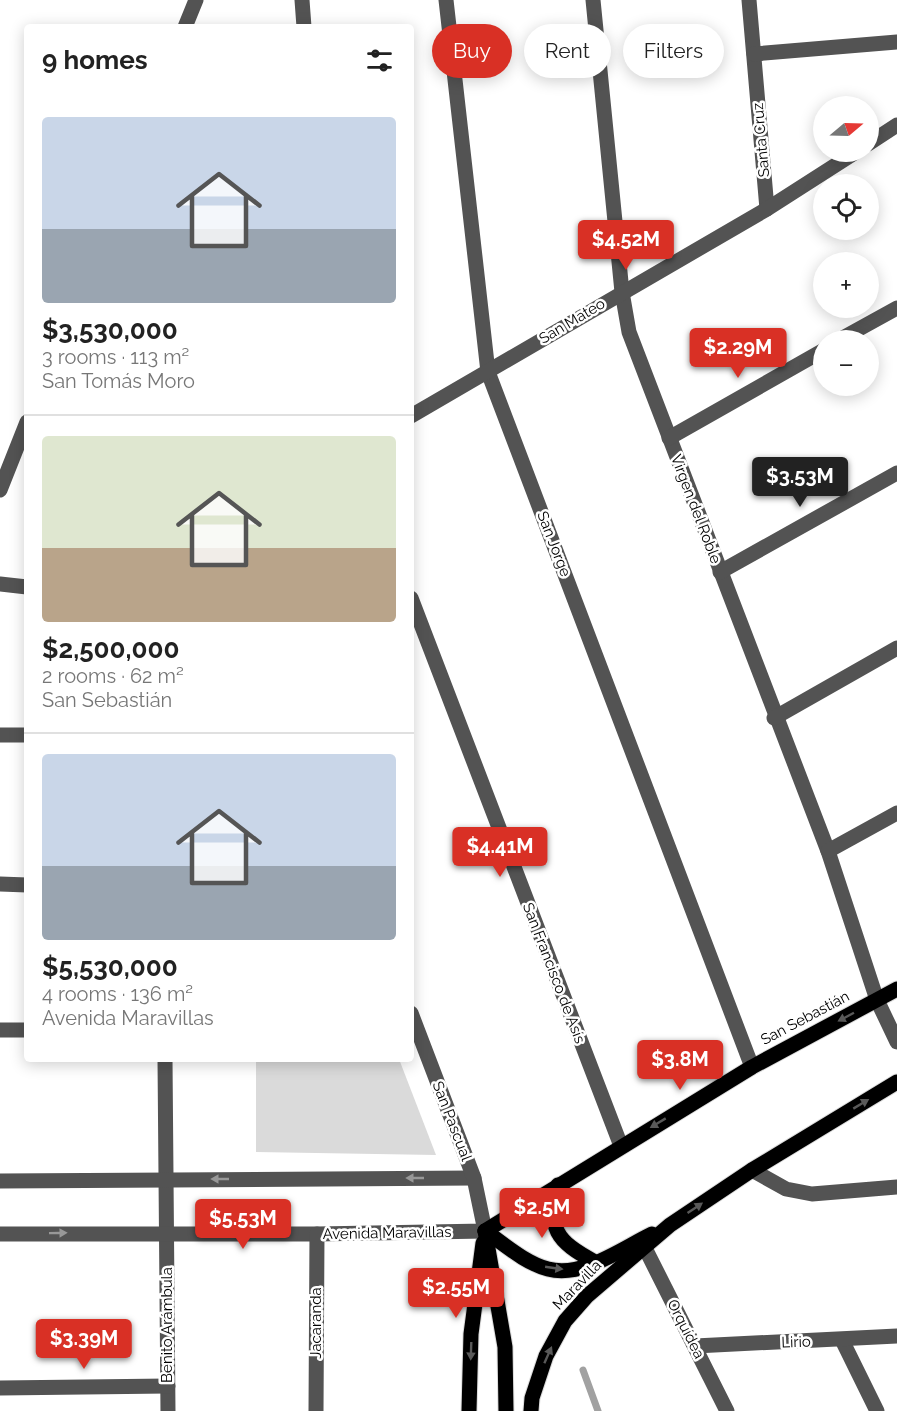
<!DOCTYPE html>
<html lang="en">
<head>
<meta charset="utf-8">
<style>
  :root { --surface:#fff; --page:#f2f2f2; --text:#222; --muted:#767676; --line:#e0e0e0; --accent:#d93025 }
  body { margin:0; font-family:Raleway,sans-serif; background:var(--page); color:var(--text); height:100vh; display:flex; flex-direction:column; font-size:22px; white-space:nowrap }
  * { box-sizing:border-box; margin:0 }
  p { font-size:20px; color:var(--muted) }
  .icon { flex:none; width:33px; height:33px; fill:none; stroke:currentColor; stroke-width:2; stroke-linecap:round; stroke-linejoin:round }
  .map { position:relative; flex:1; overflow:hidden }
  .details { position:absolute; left:24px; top:24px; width:390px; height:1038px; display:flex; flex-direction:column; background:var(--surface); border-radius:6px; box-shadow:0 3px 15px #0003 }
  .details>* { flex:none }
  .guide { position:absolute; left:432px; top:24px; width:375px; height:54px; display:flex; gap:12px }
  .needle { width:39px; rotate:71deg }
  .buttons { position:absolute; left:813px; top:96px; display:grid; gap:12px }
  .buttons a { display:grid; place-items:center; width:66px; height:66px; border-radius:50%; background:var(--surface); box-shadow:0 3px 15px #0003; font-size:30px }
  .price { position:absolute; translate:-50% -51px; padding:0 14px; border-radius:6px; background:var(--accent); color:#fff; font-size:20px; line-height:39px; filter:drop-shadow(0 2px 3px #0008) }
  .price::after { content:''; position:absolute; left:50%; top:36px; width:18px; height:14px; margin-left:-9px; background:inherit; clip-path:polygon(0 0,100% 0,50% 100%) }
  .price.on { background:#222; color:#fff }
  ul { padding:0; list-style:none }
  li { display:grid; align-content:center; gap:12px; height:318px; padding:0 18px }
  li+li { border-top:2px solid var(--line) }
  li span { display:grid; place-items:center; height:186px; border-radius:6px; color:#555 }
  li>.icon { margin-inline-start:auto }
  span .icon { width:108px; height:108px; fill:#fffc; stroke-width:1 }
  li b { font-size:26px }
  h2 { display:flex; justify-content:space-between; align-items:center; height:72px; padding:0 18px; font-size:26px }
  .pill { padding:0 21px; border-radius:27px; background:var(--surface); box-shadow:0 3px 15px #0003; font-size:21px; line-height:54px }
  .pill.on { background:var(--accent); color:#fff }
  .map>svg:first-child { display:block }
  .green { fill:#dadada }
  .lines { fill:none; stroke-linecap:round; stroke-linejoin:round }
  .stream { stroke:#a1a1a1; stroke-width:7 }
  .major-casing { stroke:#dbdbdb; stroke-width:17 }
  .minor { stroke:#535353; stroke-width:15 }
  .major { stroke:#000; stroke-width:15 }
  .oneway { fill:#595959 }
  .oneway2 { fill:#989898 }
  .labels { text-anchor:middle; stroke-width:5; stroke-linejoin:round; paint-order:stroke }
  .street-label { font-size:15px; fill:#000; stroke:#fff }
</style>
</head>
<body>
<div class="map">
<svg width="897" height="1411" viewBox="0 0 897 1411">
  <rect width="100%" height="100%" fill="#fff"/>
  <path class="green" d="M256,1059H399L436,1155L256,1152Z"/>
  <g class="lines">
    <path class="stream" d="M583,1370L598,1411"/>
    <g class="major-casing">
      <g id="major">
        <path d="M558,1185C547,1229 556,1241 595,1262"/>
        <path d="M485,1231L752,1067L897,989"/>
        <path d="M485,1231C504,1244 525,1263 548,1269C583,1278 621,1249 652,1234"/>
        <path d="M485,1231L505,1347L506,1411"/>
        <path d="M469,1411L471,1334L483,1243"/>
        <path d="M531,1411L532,1398L546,1356L565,1321L587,1296L670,1225L752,1170L897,1082"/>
      </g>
    </g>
    <g class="minor">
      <path d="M302,0L304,27"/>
      <path d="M446,0L488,372L752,1067"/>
      <path d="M593,0L622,292L629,332L828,851L877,1000L897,1042"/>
      <path d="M749,0L767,209"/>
      <path d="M185,27L196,0"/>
      <path d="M754,54L897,42"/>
      <path d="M868,144L897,125"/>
      <path d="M839,340L897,308"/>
      <path d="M411,416L767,209L856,152"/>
      <path d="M669,438L824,350"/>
      <path d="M0,490L27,422"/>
      <path d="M720,572L897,473"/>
      <path d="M0,584L27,587"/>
      <path d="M411,598L621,1146"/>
      <path d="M774,718L897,648"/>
      <path d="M0,735H27"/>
      <path d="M828,851L897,813"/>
      <path d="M0,884L27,885"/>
      <path d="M0,1030H27"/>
      <path d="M165,1059L168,1411"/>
      <path d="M752,1170L786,1189L812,1194L897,1187"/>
      <path d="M0,1181L474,1178"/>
      <path d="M0,1234H317L485,1231L474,1178L411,1013"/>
      <path d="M645,1248L727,1411"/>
      <path d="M842,1340L877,1411"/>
      <path d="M695,1346L897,1336"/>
      <path d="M0,1388L168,1386"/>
      <path d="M316,1411L317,1234"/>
    </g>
    <use href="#major" class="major"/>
  </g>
  <defs><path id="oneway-solid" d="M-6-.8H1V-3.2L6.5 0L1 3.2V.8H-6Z" transform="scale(1.5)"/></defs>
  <g class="oneway">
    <use href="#oneway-solid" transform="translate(846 1017) rotate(152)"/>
    <use href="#oneway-solid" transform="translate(861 1104) rotate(-31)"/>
    <use href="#oneway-solid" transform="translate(658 1123) rotate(149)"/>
    <use href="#oneway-solid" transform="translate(695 1208) rotate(-34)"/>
    <use href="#oneway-solid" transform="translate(554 1268) rotate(8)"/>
    <use href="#oneway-solid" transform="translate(471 1351) rotate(92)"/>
    <use href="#oneway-solid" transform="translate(548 1355) rotate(-66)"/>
  </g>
  <g class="oneway2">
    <use href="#oneway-solid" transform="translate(415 1178) rotate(180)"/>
    <use href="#oneway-solid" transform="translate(220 1179) rotate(180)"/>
    <use href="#oneway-solid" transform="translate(58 1233) rotate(-1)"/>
  </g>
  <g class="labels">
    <g class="street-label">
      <text transform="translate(761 140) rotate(-95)" y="5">Santa Cruz</text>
      <text transform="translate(572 321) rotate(-31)" y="5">San Mateo</text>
      <text transform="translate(696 509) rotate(69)" y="5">Virgen del Roble</text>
      <text transform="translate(554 544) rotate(69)" y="5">San Jorge</text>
      <text transform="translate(554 973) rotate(69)" y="5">San Francisco de Asís</text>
      <text transform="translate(805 1018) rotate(-28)" y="5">San Sebastián</text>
      <text transform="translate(452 1121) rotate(69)" y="5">San Pascual</text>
      <text transform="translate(387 1233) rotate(-1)" y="5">Avenida Maravillas</text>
      <text transform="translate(577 1285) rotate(-46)" y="5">Maravilla</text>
      <text transform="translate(316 1323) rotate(-90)" y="5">Jacaranda</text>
      <text transform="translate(167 1325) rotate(-90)" y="5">Benito Arámbula</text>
      <text transform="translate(686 1329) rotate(63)" y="5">Orquídea</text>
      <text transform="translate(796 1342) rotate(-2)" y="5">Lirio</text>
    </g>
  </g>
</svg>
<div class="buttons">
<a><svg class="needle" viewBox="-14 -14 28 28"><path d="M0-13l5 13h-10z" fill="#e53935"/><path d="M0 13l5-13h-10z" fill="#767676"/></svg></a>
<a><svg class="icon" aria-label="locate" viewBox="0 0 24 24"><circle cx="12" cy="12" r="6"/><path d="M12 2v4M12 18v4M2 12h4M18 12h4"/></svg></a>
<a>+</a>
<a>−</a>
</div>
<b class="price" style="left:626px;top:271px">$4.52M</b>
<b class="price" style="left:738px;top:379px">$2.29M</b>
<b class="price on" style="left:800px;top:508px">$3.53M</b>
<b class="price" style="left:500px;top:878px">$4.41M</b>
<b class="price" style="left:680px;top:1091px">$3.8M</b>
<b class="price" style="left:542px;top:1239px">$2.5M</b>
<b class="price" style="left:243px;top:1250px">$5.53M</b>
<b class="price" style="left:456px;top:1319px">$2.55M</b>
<b class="price" style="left:84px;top:1370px">$3.39M</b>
<div class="guide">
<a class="pill on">Buy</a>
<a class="pill">Rent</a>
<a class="pill">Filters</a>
</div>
<section class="details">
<h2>9 homes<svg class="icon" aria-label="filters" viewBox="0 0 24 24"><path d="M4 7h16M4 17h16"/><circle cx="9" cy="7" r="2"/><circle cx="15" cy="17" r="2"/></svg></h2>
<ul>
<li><span style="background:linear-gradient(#c9d6e8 60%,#9aa5b1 0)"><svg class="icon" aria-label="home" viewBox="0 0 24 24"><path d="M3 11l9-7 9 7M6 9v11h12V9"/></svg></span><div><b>$3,530,000</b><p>3 rooms · 113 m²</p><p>San Tomás Moro</p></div></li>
<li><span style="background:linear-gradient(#dfe7d0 60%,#b9a48a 0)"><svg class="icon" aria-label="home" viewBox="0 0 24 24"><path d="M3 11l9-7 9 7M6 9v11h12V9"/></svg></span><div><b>$2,500,000</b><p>2 rooms · 62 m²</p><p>San Sebastián</p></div></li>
<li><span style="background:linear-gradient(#c9d6e8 60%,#9aa5b1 0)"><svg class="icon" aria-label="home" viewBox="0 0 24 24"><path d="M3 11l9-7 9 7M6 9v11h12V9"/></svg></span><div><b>$5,530,000</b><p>4 rooms · 136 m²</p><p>Avenida Maravillas</p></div></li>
</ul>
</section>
</div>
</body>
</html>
